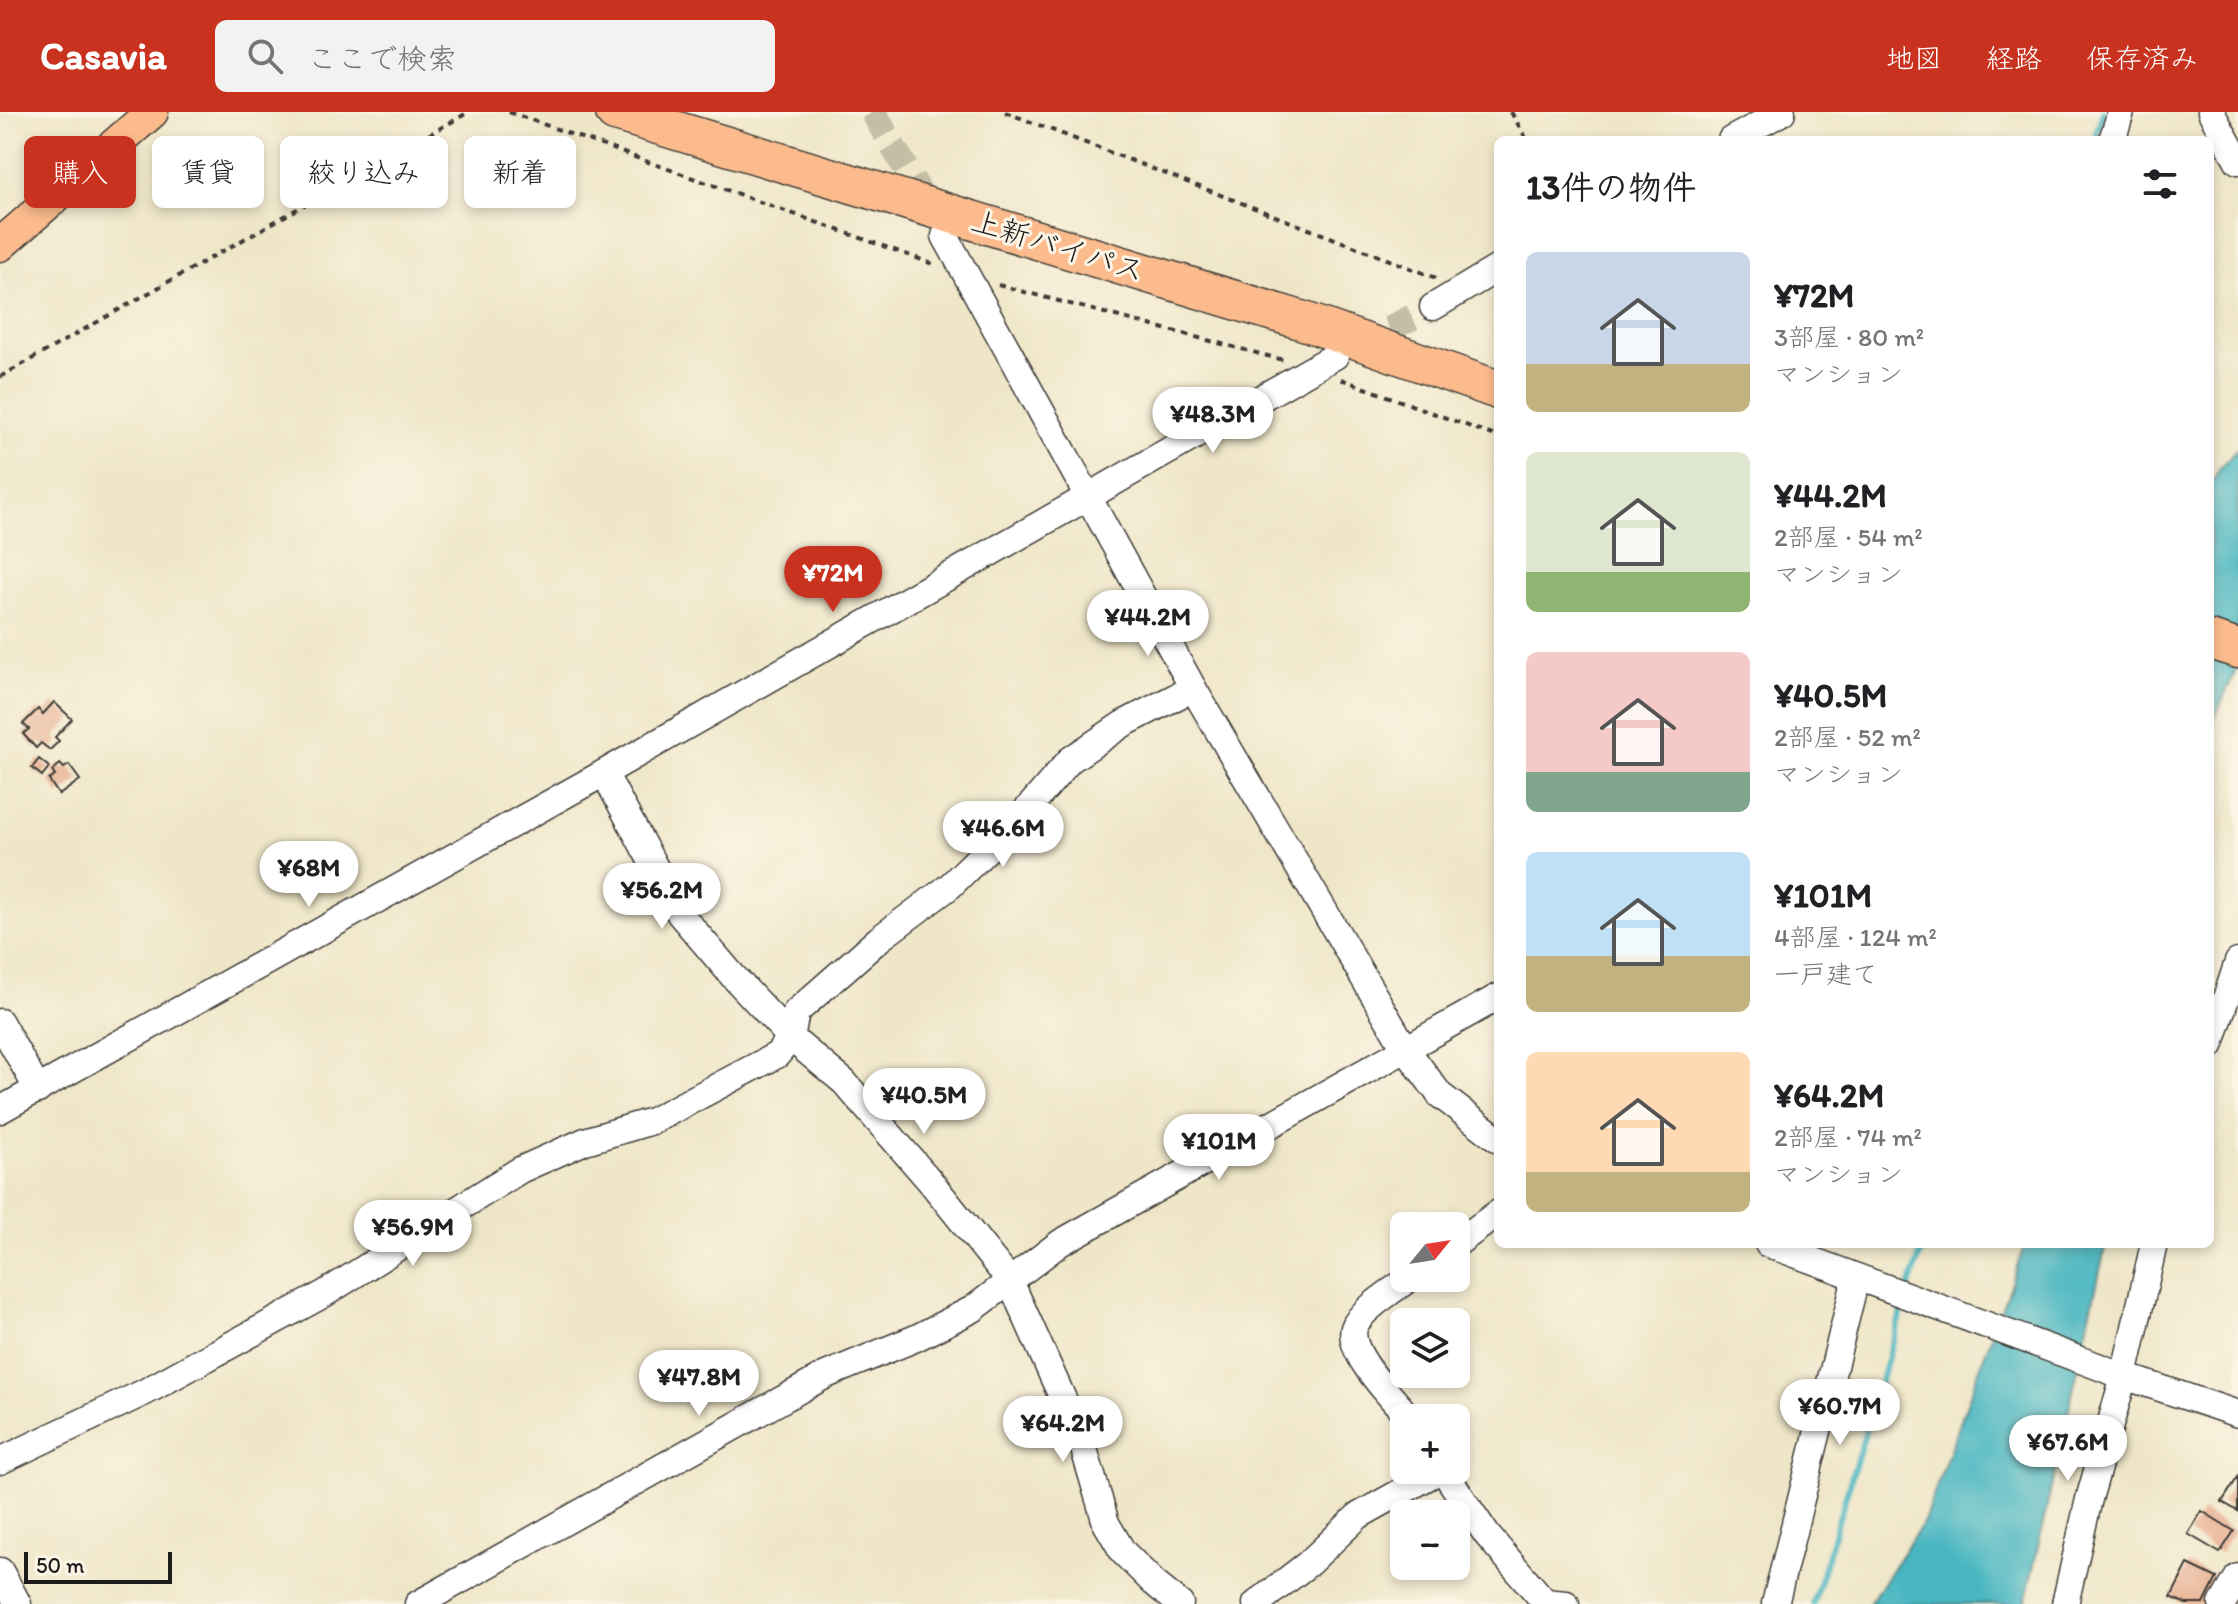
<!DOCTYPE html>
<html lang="ja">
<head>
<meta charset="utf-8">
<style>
  :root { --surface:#fff; --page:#f2f2f2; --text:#202124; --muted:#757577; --accent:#c8321e }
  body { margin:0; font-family:Itim,"Klee One",sans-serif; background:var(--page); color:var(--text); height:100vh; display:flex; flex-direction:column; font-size:30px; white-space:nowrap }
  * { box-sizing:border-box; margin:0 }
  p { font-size:26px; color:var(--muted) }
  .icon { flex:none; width:44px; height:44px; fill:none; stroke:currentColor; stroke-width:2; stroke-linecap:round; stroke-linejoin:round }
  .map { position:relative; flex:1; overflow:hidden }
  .details { position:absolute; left:1494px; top:24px; width:720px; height:1112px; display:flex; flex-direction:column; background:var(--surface); border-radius:12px; box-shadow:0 4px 12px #0003 }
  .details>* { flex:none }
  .hud { position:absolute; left:24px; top:24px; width:760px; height:72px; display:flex; gap:16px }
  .needle { width:52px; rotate:60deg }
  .fabs { position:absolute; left:1390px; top:1100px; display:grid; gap:16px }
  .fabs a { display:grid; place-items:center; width:80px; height:80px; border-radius:12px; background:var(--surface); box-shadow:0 4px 12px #0003; font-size:40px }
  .scale { position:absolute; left:24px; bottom:20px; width:148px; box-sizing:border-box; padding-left:8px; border:4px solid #1c1c1c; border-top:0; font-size:22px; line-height:28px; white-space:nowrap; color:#1c1c1c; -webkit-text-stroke:6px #fcf5e5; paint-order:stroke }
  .price { position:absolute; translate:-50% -68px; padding:0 18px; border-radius:28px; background:#fff; color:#222; font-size:26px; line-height:52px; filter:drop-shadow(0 2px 4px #0008) }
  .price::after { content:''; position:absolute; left:50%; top:48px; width:24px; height:18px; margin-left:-12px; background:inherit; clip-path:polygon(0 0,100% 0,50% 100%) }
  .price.active { background:var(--accent); color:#fff }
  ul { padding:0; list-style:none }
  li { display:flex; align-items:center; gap:24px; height:200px; padding:0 32px }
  li span { display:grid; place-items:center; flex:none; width:224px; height:160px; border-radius:12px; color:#555 }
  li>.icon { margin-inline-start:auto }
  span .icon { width:96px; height:96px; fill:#fffc; stroke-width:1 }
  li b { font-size:34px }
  h2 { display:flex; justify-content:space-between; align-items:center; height:96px; padding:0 32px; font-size:34px }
  .pill { padding:0 28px; border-radius:12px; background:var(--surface); box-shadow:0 4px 12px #0003; font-size:28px; line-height:72px }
  .pill.active { background:var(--accent); color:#fff }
  header { display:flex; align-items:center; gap:48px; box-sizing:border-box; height:112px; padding:0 40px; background:var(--accent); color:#fff }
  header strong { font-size:38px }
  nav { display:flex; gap:44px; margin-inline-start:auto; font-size:28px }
  .search { width:560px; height:72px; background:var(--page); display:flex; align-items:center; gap:20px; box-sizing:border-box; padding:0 28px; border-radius:12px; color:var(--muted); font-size:30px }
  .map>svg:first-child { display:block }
  .water { fill:#47b6c1; stroke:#32696e; stroke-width:2 }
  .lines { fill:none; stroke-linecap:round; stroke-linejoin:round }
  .stream { stroke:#47b6c1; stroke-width:6 }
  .building { fill:#e4a685 }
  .minor-tunnel { stroke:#c5bea6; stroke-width:26; stroke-dasharray:26 13; stroke-linecap:butt }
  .minor-casing { stroke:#3c3a36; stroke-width:29 }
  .major-casing { stroke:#3c3a36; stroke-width:35 }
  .highway-casing { stroke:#3c3a36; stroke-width:41 }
  .path { stroke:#3c3a36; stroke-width:4; stroke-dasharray:6 6; stroke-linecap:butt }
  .minor { stroke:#fff; stroke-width:26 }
  .major { stroke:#fbbb8d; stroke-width:32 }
  .highway { stroke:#fbbb8d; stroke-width:38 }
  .labels { text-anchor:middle; stroke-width:6; stroke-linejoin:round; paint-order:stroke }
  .street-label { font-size:30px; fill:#1c1c1c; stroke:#fcf5e5 }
</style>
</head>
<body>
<header>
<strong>Casavia</strong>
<div class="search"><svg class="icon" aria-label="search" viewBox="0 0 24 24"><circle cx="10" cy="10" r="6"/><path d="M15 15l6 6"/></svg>ここで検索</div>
<nav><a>地図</a><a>経路</a><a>保存済み</a></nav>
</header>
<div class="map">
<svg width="2238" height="1492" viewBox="0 0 2238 1492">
  <rect width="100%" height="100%" fill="#fcf5e5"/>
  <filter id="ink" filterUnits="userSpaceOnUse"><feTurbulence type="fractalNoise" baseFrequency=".0125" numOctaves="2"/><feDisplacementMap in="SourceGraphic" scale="16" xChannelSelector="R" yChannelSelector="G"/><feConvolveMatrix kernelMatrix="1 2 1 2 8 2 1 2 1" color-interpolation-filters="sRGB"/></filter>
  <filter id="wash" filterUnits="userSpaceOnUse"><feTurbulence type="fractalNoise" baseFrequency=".006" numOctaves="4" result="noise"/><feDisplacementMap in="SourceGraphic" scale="32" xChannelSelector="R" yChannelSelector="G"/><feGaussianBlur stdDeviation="1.8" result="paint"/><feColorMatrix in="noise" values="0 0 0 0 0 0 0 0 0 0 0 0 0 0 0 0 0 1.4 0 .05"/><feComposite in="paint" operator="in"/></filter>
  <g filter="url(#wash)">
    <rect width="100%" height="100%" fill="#efe6c8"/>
    <g class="water">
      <path d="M2238,336V553L2210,617V375L2219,357Z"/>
      <path d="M2025,1132H2106L2025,1492H1869L1924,1409Z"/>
    </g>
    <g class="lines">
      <g class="stream">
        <path d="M2094,28L2103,0"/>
        <path d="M1908,1179L1924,1132"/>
        <path d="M1813,1492L1905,1189"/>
      </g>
    </g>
    <g id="blocks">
      <g class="building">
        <path d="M54,590L72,607L55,625L59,629L50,638L41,631L36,636L23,622L29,617L23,612L38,597L43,602Z"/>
        <path d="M39,647L49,655L42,664L32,656Z"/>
        <path d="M60,652L64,656L69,653L80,668L59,683L49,668L55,664L52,659Z"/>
        <path d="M2238,1365V1399L2222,1390Z"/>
        <path d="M2202,1399L2234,1419L2220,1441L2188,1422Z"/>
        <path d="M2188,1452L2217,1466L2204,1492H2186L2171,1485Z"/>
      </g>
    </g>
  </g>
  <g filter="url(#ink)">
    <use href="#blocks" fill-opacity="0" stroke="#3c3a36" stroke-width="2"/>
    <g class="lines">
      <g class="minor-tunnel">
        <path d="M873,0L931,100"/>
        <path d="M1354,234L1433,195"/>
      </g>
      <g class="minor-casing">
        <g id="minor">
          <path d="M2211,0L2238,49"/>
          <path d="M1731,28L1782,0"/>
          <path d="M2112,28L2121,0"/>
          <path d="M945,124L1193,576L1405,936L1440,983L1498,1027"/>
          <path d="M1433,195L1498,156"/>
          <path d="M604,661L680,802L732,863L791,926L844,970L930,1069L1010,1169L1081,1327L1106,1411L1123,1440L1154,1471L1180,1492"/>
          <path d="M0,910L38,978"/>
          <path d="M2210,934L2238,850"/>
          <path d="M0,998L604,661L1335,244"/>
          <path d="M1456,1132L1498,1101"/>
          <path d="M1768,1132L2124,1264L2238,1302"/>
          <path d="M1409,1306C1394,1287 1347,1242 1354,1216C1360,1198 1395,1177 1410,1166"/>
          <path d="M0,1349L145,1280L324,1182L520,1058L585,1029L652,1009L777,943L791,926L796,900L879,827L950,774L1025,700L1070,648L1123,612L1193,576"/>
          <path d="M1443,1358L1487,1423L1545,1490L1566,1492"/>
          <path d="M0,1459L18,1492"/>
          <path d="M418,1492L826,1263L916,1226L973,1197L1060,1131L1498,885"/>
          <path d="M1256,1492L1309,1451L1358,1404L1440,1358"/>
          <path d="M1775,1492L1856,1166"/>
          <path d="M2065,1492L2089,1387L2124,1264L2154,1132"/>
          <path d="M2222,1492L2238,1465"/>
        </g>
      </g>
      <g class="major-casing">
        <path id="major" d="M0,133L152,0"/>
      </g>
      <g class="highway-casing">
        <g id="highway">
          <path d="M615,0L1304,209L1498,278"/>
          <path d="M2210,528L2238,537"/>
        </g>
      </g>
      <g class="path">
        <path d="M509,0L936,153"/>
        <path d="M1005,0L1439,167"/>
        <path d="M1511,0L1527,28"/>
        <path d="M998,173L1283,248"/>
        <path d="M0,265L469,0"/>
        <path d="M1341,267L1498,325"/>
      </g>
      <use href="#minor" class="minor"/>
      <use href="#major" class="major"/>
      <use href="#highway" class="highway"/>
    </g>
  </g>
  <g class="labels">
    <g class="street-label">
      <text transform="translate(1058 134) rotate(17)" y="10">上新バイパス</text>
    </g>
  </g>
</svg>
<div class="fabs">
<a><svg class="needle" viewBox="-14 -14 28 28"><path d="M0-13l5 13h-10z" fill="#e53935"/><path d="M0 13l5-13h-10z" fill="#757577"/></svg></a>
<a><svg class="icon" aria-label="layers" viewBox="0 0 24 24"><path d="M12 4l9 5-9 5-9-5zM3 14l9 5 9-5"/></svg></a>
<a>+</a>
<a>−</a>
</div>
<div class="scale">50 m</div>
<b class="price" style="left:1213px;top:343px">¥48.3M</b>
<b class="price active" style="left:833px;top:502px">¥72M</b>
<b class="price" style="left:1148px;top:546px">¥44.2M</b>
<b class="price" style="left:1003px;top:757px">¥46.6M</b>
<b class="price" style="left:309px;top:797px">¥68M</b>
<b class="price" style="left:662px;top:819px">¥56.2M</b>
<b class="price" style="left:924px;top:1024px">¥40.5M</b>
<b class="price" style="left:1219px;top:1070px">¥101M</b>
<b class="price" style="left:413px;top:1156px">¥56.9M</b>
<b class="price" style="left:699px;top:1306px">¥47.8M</b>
<b class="price" style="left:1840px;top:1335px">¥60.7M</b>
<b class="price" style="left:1063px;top:1352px">¥64.2M</b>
<b class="price" style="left:2068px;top:1371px">¥67.6M</b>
<div class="hud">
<a class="pill active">購入</a>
<a class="pill">賃貸</a>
<a class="pill">絞り込み</a>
<a class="pill">新着</a>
</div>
<section class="details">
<h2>13件の物件<svg class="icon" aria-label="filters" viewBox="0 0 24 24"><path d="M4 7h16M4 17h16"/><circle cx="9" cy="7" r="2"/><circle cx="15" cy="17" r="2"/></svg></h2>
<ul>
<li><span style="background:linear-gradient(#c9d6e8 70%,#c2b280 0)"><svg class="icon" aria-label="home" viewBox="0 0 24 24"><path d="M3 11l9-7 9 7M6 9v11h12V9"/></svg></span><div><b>¥72M</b><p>3部屋 · 80 m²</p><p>マンション</p></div></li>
<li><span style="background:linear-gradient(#dfe7d0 75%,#8fb573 0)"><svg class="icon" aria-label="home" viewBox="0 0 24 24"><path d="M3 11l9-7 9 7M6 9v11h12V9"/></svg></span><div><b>¥44.2M</b><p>2部屋 · 54 m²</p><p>マンション</p></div></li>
<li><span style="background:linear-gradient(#f6c9c9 75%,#7fa58c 0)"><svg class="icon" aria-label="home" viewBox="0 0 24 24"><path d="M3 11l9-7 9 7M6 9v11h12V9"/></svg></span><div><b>¥40.5M</b><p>2部屋 · 52 m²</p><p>マンション</p></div></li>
<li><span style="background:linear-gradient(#bfe0f5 65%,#c2b280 0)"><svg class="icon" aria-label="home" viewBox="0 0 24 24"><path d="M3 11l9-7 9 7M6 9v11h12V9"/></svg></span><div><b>¥101M</b><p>4部屋 · 124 m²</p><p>一戸建て</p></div></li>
<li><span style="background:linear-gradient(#ffd9b3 75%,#c2b280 0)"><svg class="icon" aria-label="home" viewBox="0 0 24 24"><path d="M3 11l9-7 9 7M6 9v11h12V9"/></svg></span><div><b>¥64.2M</b><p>2部屋 · 74 m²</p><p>マンション</p></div></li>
</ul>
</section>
</div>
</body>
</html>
